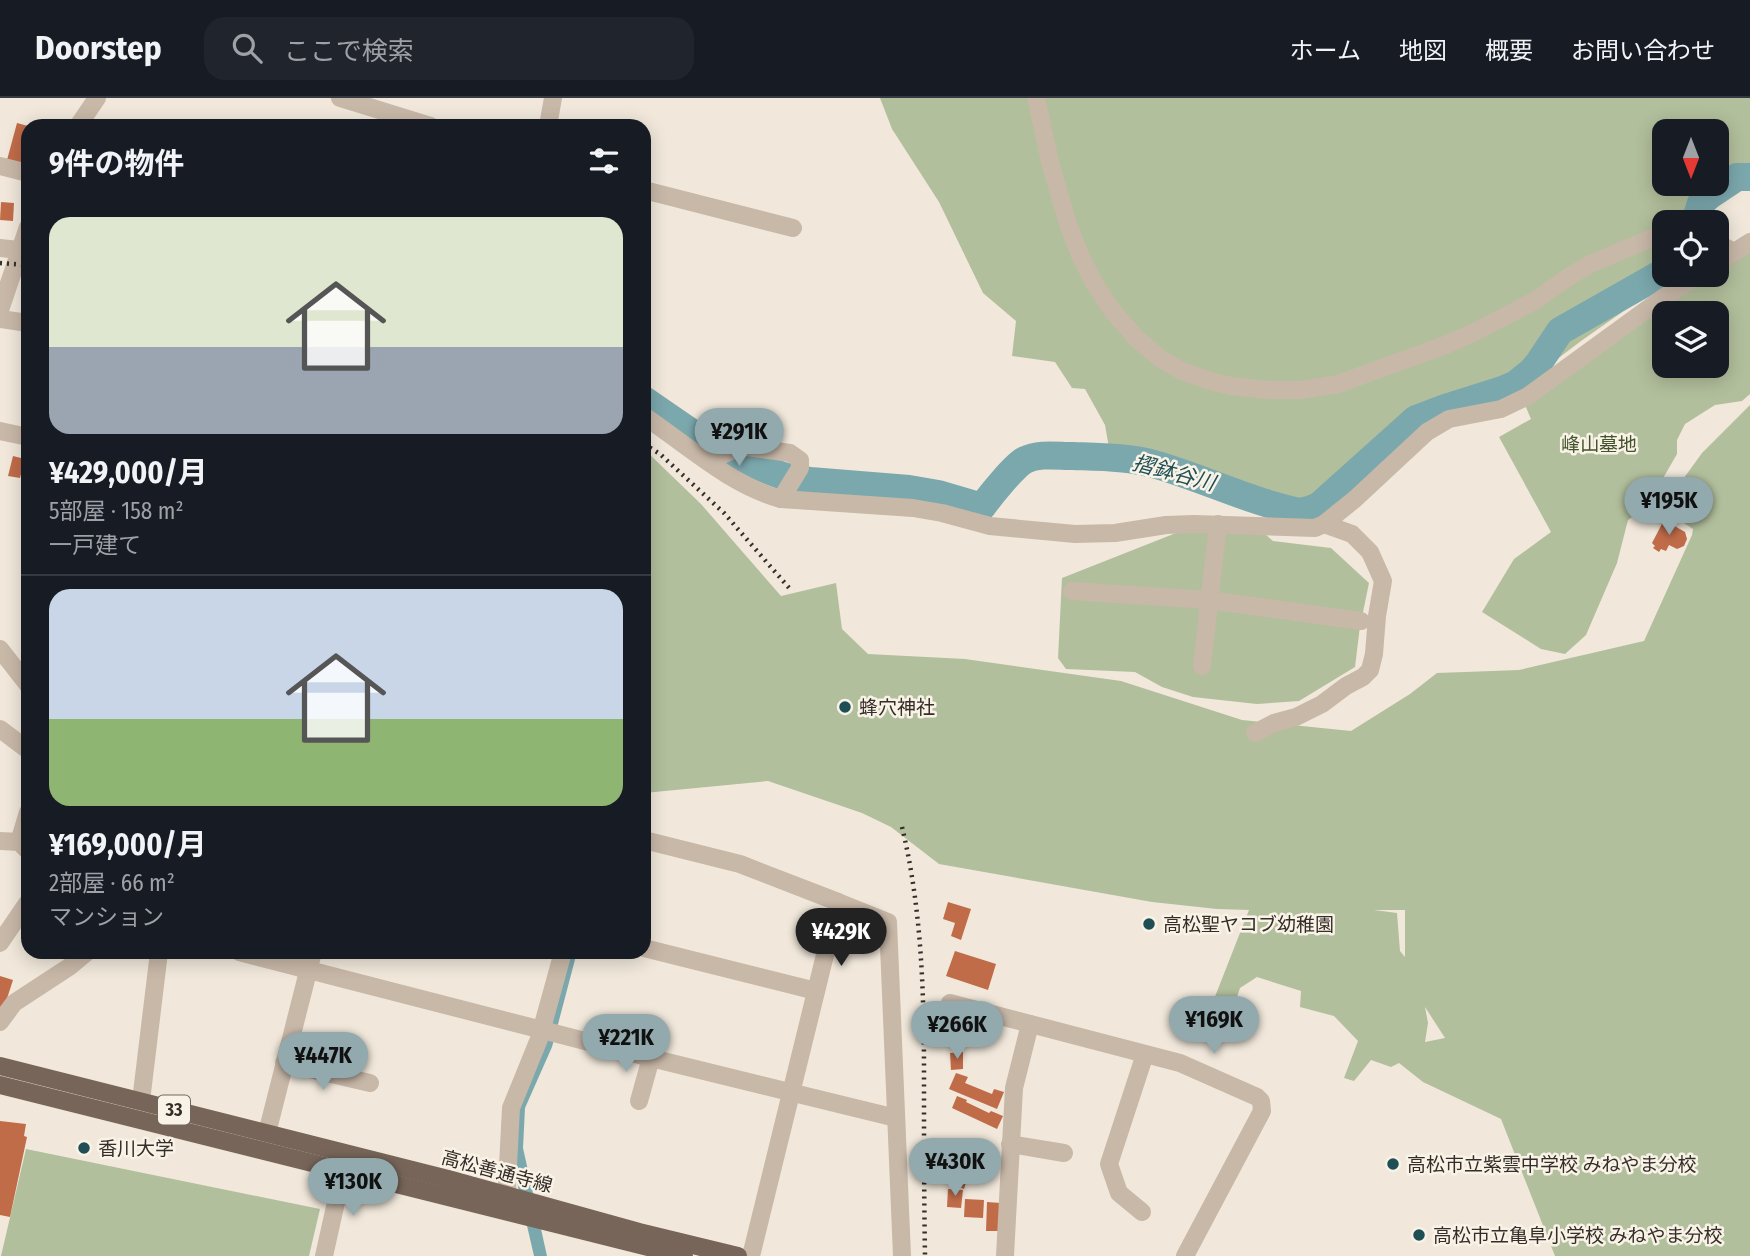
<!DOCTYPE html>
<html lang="ja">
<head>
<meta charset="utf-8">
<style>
  :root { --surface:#171b24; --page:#20242c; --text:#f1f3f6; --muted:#9ea1a6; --line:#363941; --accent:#92a9ae }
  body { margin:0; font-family:"Fira Sans Condensed","Noto Sans JP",sans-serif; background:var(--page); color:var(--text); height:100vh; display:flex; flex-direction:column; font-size:26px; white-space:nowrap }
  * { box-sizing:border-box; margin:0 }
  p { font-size:23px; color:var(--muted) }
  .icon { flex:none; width:38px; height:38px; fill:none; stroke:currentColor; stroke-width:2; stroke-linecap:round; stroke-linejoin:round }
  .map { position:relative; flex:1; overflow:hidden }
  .side { position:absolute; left:21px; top:21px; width:630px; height:840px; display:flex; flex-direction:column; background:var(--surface); border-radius:21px; box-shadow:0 4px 18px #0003 }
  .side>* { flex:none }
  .needle { width:46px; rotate:180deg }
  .buttons { position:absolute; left:1652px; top:21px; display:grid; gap:14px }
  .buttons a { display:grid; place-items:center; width:77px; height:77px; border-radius:14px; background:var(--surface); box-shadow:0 4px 18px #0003; font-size:35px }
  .price { position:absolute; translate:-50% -60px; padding:0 16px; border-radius:24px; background:var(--accent); color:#111; font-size:23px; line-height:46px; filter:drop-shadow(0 2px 4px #0008) }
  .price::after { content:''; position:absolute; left:50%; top:42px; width:21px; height:16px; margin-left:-10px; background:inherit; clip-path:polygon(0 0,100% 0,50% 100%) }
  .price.current { background:#222; color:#fff }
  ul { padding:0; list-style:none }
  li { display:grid; align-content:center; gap:14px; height:371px; padding:0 28px }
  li+li { border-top:2px solid var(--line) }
  li span { display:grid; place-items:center; height:217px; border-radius:21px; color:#555 }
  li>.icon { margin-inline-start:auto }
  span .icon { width:126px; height:126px; fill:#fffc; stroke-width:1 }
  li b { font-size:30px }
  h2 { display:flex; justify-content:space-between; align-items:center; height:84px; padding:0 28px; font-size:30px }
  header { display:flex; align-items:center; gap:42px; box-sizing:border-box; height:98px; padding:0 35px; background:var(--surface); border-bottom:2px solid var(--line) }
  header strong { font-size:33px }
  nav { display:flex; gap:38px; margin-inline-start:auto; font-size:24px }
  .search { width:490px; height:63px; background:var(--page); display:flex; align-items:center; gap:18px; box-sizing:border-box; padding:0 24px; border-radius:21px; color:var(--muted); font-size:26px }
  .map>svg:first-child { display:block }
  .green { fill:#b2bf9c; fill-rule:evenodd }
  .water { fill:#7ba8ad }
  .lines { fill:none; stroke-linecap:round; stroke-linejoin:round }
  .river { stroke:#7ba8ad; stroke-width:28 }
  .building { fill:#c16c49 }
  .minor { stroke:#c8b8a8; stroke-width:18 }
  .major { stroke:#776559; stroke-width:18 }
  .rail { stroke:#352d28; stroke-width:4.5; stroke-dasharray:2 5; stroke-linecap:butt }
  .poi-dot { fill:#1f4f55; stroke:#f9f2e7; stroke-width:2.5 }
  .labels { text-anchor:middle; stroke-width:5; stroke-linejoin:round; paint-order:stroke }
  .shield { fill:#f9f2e7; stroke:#706861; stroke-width:2 }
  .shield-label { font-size:18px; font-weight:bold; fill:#352d28 }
  .park-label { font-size:19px; fill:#43532d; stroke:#f9f2e7 }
  .poi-label { font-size:19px; fill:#352d28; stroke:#f9f2e7; text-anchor:start }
  .street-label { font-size:19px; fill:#352d28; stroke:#f9f2e7 }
  .water-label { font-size:21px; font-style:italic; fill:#1f4f55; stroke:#f9f2e7 }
</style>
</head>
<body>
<header>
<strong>Doorstep</strong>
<div class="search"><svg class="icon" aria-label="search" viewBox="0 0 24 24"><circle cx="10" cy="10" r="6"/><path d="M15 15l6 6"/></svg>ここで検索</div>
<nav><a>ホーム</a><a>地図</a><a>概要</a><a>お問い合わせ</a></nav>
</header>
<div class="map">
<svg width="1750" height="1158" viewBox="0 0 1750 1158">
  <rect width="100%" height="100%" fill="#f1e8db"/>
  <g class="green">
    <path d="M880,0H1750V85L1726,82L1675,124H1664V177H1675L1581,243L1510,297L1456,309L1417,323L1345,396L1312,416L1294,419L1144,370L1109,350L1105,327L1085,291L1072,290L1055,264L1012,258L1016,223L983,195L939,104L892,31ZM1664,33H1717V86H1664Z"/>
    <path d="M1750,151V296L1742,303L1715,307L1685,326L1677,342V356L1647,408L1628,422L1617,465L1586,537L1565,556L1541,551L1482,514L1514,461L1551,434L1499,339L1531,321L1525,307L1708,177H1717V171ZM1664,215H1717V268H1664Z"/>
    <path d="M1750,307V1158H1555L1501,1021L1423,984L1399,965L1391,969L1371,962L1354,983L1344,980L1358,943L1334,918L1300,909L1301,893L1257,879L1240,890L1232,914L1221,924L1207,919L1249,812L1217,811L1152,804L939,766L891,729L862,715L768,683L644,695V351L701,406L781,498L836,485L842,531L868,556L965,561L1121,583L1242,622L1351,633L1410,596L1437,575L1519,572L1644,543L1692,437L1693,431L1666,413L1681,384L1702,355ZM1374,812H1405V859L1400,853L1397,815ZM1425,909L1445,940L1425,944L1428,925Z"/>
    <path d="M1223,434L1265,436L1273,443L1331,450L1369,485L1362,519L1215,498Z"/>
    <path d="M1176,435H1212L1214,507L1360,528L1355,569L1299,603L1257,606L1193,599L1162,589L1135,574L1066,571L1058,560L1062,480Z"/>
    <path d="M26,1051L320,1111L309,1158H1Z"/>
  </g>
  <path class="water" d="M569,854H577L552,949L525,1010L523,1050L547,1158H534L515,1076L517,1010Z"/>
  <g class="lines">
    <g class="river">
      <path d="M1695,124L1701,105L1710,97L1737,79H1750"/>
      <path d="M644,302L708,346L744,363L783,378L810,383L909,391L938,396L982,409C990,398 1014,368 1025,362C1039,355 1057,358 1073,358C1101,359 1130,359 1157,367C1205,381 1251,404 1300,414L1309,412L1319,408L1416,321L1445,310L1502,292L1516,286L1531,274L1538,266L1560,233L1664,174"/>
    </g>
  </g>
  <g class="building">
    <path d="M17,25L28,28V57L25,67L7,62Z"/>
    <path d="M1,104L14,105L13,123L0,122Z"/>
    <path d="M13,358L25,361L20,380L8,378Z"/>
    <path d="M27,380H28V397L23,396Z"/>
    <path d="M1664,422L1685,434L1687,441L1684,448L1677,451L1669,447L1666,453L1661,451L1659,454L1653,450L1655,448L1652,445Z"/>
    <path d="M948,804L971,811L961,842L951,838L955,825L943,821Z"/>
    <path d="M955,853L996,866L988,892L946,878Z"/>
    <path d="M0,878L13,882L3,913L0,912Z"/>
    <path d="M948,921H964V947L949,948Z"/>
    <path d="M963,954V971L951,972L950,955Z"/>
    <path d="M956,975L968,979L965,985L992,996L994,991L1004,994L997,1011L949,991Z"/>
    <path d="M957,998L967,1002L966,1004L989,1015L991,1013L1003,1018L997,1031L952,1010Z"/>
    <path d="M0,1023L26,1026L24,1038L27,1039L10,1119L0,1117Z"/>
    <path d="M954,1070L969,1075L964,1091L949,1085Z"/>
    <path d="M948,1091L963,1092L961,1110L947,1109Z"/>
    <path d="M965,1101L984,1102L983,1120L964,1119Z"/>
    <path d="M987,1104L1001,1105L1000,1133H986Z"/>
  </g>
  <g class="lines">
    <g class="minor">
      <path d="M340,0L431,28"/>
      <path d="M1036,0L1051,68L1068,126L1080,157L1093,183L1111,211L1136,240L1161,261L1182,273L1207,282L1231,288L1268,292H1301L1338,286L1448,246L1479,232L1536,202L1567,180L1592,165L1664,135"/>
      <path d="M78,28L97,0"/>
      <path d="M548,28L553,0"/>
      <path d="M0,68L28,75"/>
      <path d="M644,92L793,130"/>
      <path d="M1717,145L1734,154"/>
      <path d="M0,150L28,153"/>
      <path d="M1717,165L1750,144"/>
      <path d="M0,212L28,129"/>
      <path d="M0,221L28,225"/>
      <path d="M644,318C687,347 730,387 781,401L913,410L942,415L990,428L1075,436L1115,435L1166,427L1194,426L1315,430L1324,426L1355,401L1427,334L1449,321L1501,311L1528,298L1664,199L1699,177"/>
      <path d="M0,333L28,339"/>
      <path d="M709,363L733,352L747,349L790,355L800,362V370L781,401"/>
      <path d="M1072,493L1209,502L1361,523"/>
      <path d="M0,551L28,587"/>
      <path d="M1202,568L1218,426"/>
      <path d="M0,631L28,652"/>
      <path d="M1255,635L1274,625L1296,619L1322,606L1346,588L1363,579L1370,572L1374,556L1377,518L1383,483L1370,454L1352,436L1324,426"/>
      <path d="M644,742L740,766L838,804L752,1154"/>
      <path d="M0,743L19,744L28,753"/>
      <path d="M19,744L28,714"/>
      <path d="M838,804L888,824L902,1158"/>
      <path d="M0,845L28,804"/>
      <path d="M644,850L816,893"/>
      <path d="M239,854L651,960L896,1020"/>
      <path d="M950,905L1180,965L1257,999L1261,1003L1262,1013L1185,1158"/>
      <path d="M0,924L14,905L69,869L87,854"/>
      <path d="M284,965L370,985"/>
      <path d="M141,1003L159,854"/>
      <path d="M639,1003L651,960"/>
      <path d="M267,1035L313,854"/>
      <path d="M1010,1046L1064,1055"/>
      <path d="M508,1099L507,1087L511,1010L539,941L563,854"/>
      <path d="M1142,1114L1119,1095L1109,1066L1145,956"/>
      <path d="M324,1158L343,1073"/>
      <path d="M1005,1158L1014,990L1030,926"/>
    </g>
    <g class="major">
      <path d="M0,968L448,1081L639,1134L738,1158"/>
      <path d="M0,987L684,1158"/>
    </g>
    <g class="rail">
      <path d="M0,165L28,167"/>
      <path d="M644,346L660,356L724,415L790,491"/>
      <path d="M902,729C922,812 924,896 924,980C924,1040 924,1099 925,1158"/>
    </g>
  </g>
  <g class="poi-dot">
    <circle cx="845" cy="609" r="7"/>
    <circle cx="1149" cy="826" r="7"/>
    <circle cx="84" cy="1050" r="7"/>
    <circle cx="1393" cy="1066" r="7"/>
    <circle cx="1419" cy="1137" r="7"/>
  </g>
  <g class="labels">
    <rect class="shield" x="158" y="997.5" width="32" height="29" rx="5"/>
    <g class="shield-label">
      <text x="174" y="1018">33</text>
    </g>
    <g class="park-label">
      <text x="1599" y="353">峰山墓地</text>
    </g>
    <g class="poi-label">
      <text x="859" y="616">蜂穴神社</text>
      <text x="1163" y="833">高松聖ヤコブ幼稚園</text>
      <text x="98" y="1057">香川大学</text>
      <text x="1407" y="1073">高松市立紫雲中学校 みねやま分校</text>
      <text x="1433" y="1144">高松市立亀阜小学校 みねやま分校</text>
    </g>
    <g class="street-label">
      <text transform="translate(497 1073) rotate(15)" y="7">高松善通寺線</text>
    </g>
    <g class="water-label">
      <text transform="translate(1174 375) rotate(15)" y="7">摺鉢谷川</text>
    </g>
  </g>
</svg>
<div class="buttons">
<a><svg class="needle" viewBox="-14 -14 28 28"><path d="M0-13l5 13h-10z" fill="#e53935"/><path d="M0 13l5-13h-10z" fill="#9ea1a6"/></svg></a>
<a><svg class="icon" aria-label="locate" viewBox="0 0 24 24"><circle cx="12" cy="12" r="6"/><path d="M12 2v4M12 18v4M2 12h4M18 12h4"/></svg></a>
<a><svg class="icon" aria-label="layers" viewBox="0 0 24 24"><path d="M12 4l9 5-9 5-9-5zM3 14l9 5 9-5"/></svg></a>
</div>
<b class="price" style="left:739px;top:370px">¥291K</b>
<b class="price" style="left:1669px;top:439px">¥195K</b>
<b class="price current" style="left:841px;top:870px">¥429K</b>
<b class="price" style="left:1214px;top:958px">¥169K</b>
<b class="price" style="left:957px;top:963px">¥266K</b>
<b class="price" style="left:626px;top:976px">¥221K</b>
<b class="price" style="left:323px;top:994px">¥447K</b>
<b class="price" style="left:955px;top:1100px">¥430K</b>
<b class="price" style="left:353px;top:1120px">¥130K</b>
<section class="side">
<h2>9件の物件<svg class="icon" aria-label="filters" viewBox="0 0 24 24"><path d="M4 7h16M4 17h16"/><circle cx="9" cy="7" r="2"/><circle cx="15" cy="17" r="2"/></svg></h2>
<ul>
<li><span style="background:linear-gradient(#dfe7d0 60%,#9aa5b1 0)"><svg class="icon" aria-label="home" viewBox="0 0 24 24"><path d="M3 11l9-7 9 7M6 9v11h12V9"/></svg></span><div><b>¥429,000/月</b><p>5部屋 · 158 m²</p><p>一戸建て</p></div></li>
<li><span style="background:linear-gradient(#c9d6e8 60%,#8fb573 0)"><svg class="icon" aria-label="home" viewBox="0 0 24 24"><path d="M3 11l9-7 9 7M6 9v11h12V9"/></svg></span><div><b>¥169,000/月</b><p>2部屋 · 66 m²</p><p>マンション</p></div></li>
</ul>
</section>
</div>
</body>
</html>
